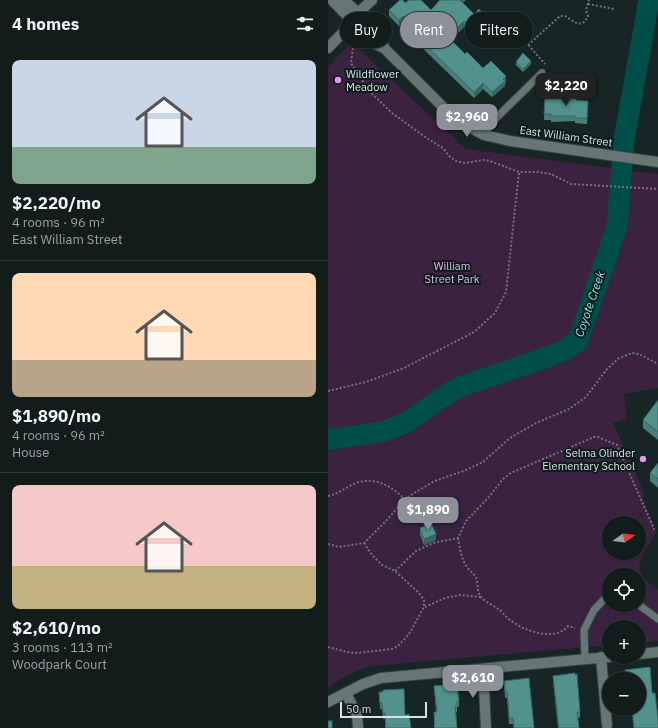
<!DOCTYPE html>
<html lang="en">
<head>
<meta charset="utf-8">
<style>
  :root { --surface:#111c1b; --page:#1a2524; --text:#f1f3f6; --muted:#9ca1a3; --line:#303a3a; --accent:#8c9099 }
  body { margin:0; font-family:"IBM Plex Sans",sans-serif; background:var(--page); color:var(--text); height:100vh; display:flex; flex-direction:column; font-size:15px; white-space:nowrap }
  * { box-sizing:border-box; margin:0 }
  p { font-size:13px; color:var(--muted) }
  .icon { flex:none; width:22px; height:22px; fill:none; stroke:currentColor; stroke-width:2; stroke-linecap:round; stroke-linejoin:round }
  .map { position:relative; flex:1; overflow:hidden }
  .sheet { display:flex; flex-direction:column; background:var(--surface); width:328px }
  .sheet>* { flex:none }
  .hud { position:absolute; left:12px; top:12px; width:258px; height:36px; display:flex; gap:8px }
  .needle { width:26px; rotate:76deg }
  .controls { position:absolute; left:274px; top:516px; display:grid; gap:8px }
  .controls a { display:grid; place-items:center; width:44px; height:44px; border-radius:50%; background:var(--surface); box-shadow:0 1px 3px #0004,0 0 0 1px var(--line); font-size:20px }
  .scale { position:absolute; left:12px; bottom:10px; width:87px; box-sizing:border-box; padding-left:4px; border:2px solid #d9e2e1; border-top:0; font-size:11px; line-height:14px; white-space:nowrap; color:#d9e2e1; -webkit-text-stroke:3px #0e1c1b; paint-order:stroke }
  .price { position:absolute; translate:-50% -34px; padding:0 9px; border-radius:8px; background:var(--accent); color:#fff; font-size:13px; line-height:26px; filter:drop-shadow(0 1px 2px #0008) }
  .price::after { content:''; position:absolute; left:50%; top:24px; width:12px; height:9px; margin-left:-6px; background:inherit; clip-path:polygon(0 0,100% 0,50% 100%) }
  .price.current { background:#222; color:#fff }
  ul { padding:0; list-style:none }
  li { display:grid; align-content:center; gap:8px; height:212px; padding:0 12px }
  li+li { border-top:1px solid var(--line) }
  li span { display:grid; place-items:center; height:124px; border-radius:8px; color:#555 }
  li>.icon { margin-inline-start:auto }
  span .icon { width:72px; height:72px; fill:#fffc; stroke-width:1 }
  li b { font-size:17px }
  h2 { display:flex; justify-content:space-between; align-items:center; height:48px; padding:0 12px; font-size:17px }
  .chip { padding:0 14px; border-radius:18px; background:var(--surface); box-shadow:0 1px 3px #0004,0 0 0 1px var(--line); font-size:14px; line-height:36px }
  .chip.current { background:var(--accent); color:#fff }
  main { display:flex; flex:1; min-height:0 }
  .map>svg:first-child { display:block }
  .park { fill:#3a2240; fill-rule:evenodd }
  .lines { fill:none; stroke-linecap:round; stroke-linejoin:round }
  .river { stroke:#004e4a; stroke-width:21 }
  .service-casing { stroke:#364241; stroke-width:9 }
  .minor-casing { stroke:#364241; stroke-width:12 }
  .tertiary-casing { stroke:#364241; stroke-width:12 }
  .path { stroke:#6b7776; stroke-width:2; stroke-dasharray:2 2; stroke-linecap:butt }
  .service { stroke:#657674; stroke-width:7 }
  .minor { stroke:#657674; stroke-width:10 }
  .tertiary { stroke:#657674; stroke-width:10 }
  .wall { fill:#467e78 }
  .shaded-wall { fill:#396662 }
  .building { fill:#51928c; stroke:#396662 }
  .poi-dot { fill:#df98f2; stroke:#0e1c1b; stroke-width:1.5 }
  .labels { text-anchor:middle; stroke-width:4; stroke-linejoin:round; paint-order:stroke }
  .poi-label { font-size:11px; fill:#d9e2e1; stroke:#0e1c1b; text-anchor:start }
  .street-label { font-size:11px; fill:#d9e2e1; stroke:#0e1c1b }
  .park-label { font-size:11px; fill:#e6b6f3; stroke:#0e1c1b }
  .water-label { font-size:12px; font-style:italic; fill:#84eae2; stroke:#0e1c1b }
</style>
</head>
<body>
<main>
<section class="sheet">
<h2>4 homes<svg class="icon" aria-label="filters" viewBox="0 0 24 24"><path d="M4 7h16M4 17h16"/><circle cx="9" cy="7" r="2"/><circle cx="15" cy="17" r="2"/></svg></h2>
<ul>
<li><span style="background:linear-gradient(#c9d6e8 70%,#7fa58c 0)"><svg class="icon" aria-label="home" viewBox="0 0 24 24"><path d="M3 11l9-7 9 7M6 9v11h12V9"/></svg></span><div><b>$2,220/mo</b><p>4 rooms · 96 m²</p><p>East William Street</p></div></li>
<li><span style="background:linear-gradient(#ffd9b3 70%,#b9a48a 0)"><svg class="icon" aria-label="home" viewBox="0 0 24 24"><path d="M3 11l9-7 9 7M6 9v11h12V9"/></svg></span><div><b>$1,890/mo</b><p>4 rooms · 96 m²</p><p>House</p></div></li>
<li><span style="background:linear-gradient(#f6c9c9 65%,#c2b280 0)"><svg class="icon" aria-label="home" viewBox="0 0 24 24"><path d="M3 11l9-7 9 7M6 9v11h12V9"/></svg></span><div><b>$2,610/mo</b><p>3 rooms · 113 m²</p><p>Woodpark Court</p></div></li>
</ul>
</section>
<div class="map">
<svg width="330" height="728" viewBox="0 0 330 728">
  <rect width="100%" height="100%" fill="#172624"/>
  <path class="park" d="M23,42L138,149L311,172L330,174V388L296,394L299,419L285,423L317,495L314,497L328,531L312,561C309,575 320,582 330,590V641L311,643V627H281V645L45,666C27,669 14,678 0,688V67ZM281,523H311V553H281ZM281,575H311V605H281Z"/>
  <g class="lines">
    <path class="river" d="M0,440L57,431L79,422L116,396L131,387L214,359L235,351L250,341L289,226L296,140L321,0"/>
    <g class="service-casing">
      <g id="service">
        <path d="M156,135L163,123L214,73"/>
        <path d="M311,605L330,619"/>
        <path d="M257,659L256,630L266,610L281,594"/>
      </g>
    </g>
    <g class="minor-casing">
      <g id="minor">
        <path d="M4,0L25,22"/>
        <path d="M16,0L30,13"/>
        <path d="M0,48L25,22L30,13L44,0"/>
        <path d="M311,654L330,652"/>
        <path d="M273,657L279,725"/>
        <path d="M155,669L158,728"/>
        <path d="M18,693L29,715L30,728"/>
        <path d="M0,702L35,684L53,678L281,657"/>
      </g>
    </g>
    <g class="tertiary-casing">
      <g id="tertiary">
        <path d="M30,13L53,36L56,48"/>
        <path d="M25,22L47,44L56,48L118,110L134,123L156,135L182,141L330,162"/>
      </g>
    </g>
    <g class="path">
      <path d="M260,4L286,9"/>
      <path d="M190,33L217,64"/>
      <path d="M26,40L23,63L41,91L64,113L100,139L115,148L121,156L128,161L137,163L155,160L162,161L191,172H210L223,174L243,184L330,189"/>
      <path d="M200,45L232,16H237C245,21 254,30 260,16L258,10L261,0"/>
      <path d="M0,391L38,382L76,368L146,332L167,313L178,292L191,172"/>
      <path d="M0,496C10,494 17,488 26,484C45,475 63,486 77,499"/>
      <path d="M130,538C132,548 133,559 139,567C142,571 145,573 147,576C151,583 148,591 153,597C158,603 167,606 173,611C176,614 178,617 182,620C196,631 227,642 240,626L247,628"/>
      <path d="M0,544L11,547L36,543L58,521L77,499L86,493L107,481L138,470L155,462L182,438L208,423L241,409L258,397L279,369L291,358L304,353L311,354L330,364"/>
      <path d="M67,571L88,551L105,543L130,538L138,521L160,498L175,479L183,473L266,437H270L289,445L327,531"/>
      <path d="M97,607L117,598L132,595L153,597"/>
      <path d="M0,647L19,652L29,653L64,649L70,646L81,634L96,607V600L91,593L67,571L54,565L44,555L36,543"/>
    </g>
    <use href="#service" class="service"/>
    <use href="#minor" class="minor"/>
    <use href="#tertiary" class="tertiary"/>
  </g>
  <g class="wall">
    <path d="M77,3L103,10L135,3L146,14L160,23L146,37L136,27L123,40L137,54L155,68L178,82L177,84V86L164,97L155,89L146,98L87,41V35L75,22L71,26L61,16V10Z"/>
    <path d="M188,62L203,64L195,72L188,65Z"/>
    <path d="M217,97L248,100L260,107L259,124L247,123V121L223,122V120H216Z"/>
    <path d="M330,400V440L315,428V420Z"/>
    <path d="M330,463V488L322,481V473Z"/>
    <path d="M92,528L108,540L96,545L92,534Z"/>
    <path d="M322,667L324,693H327L330,719V728H306L304,709H311V679H297V670Z"/>
    <path d="M225,676L252,712V717L250,718L251,728H230L225,681Z"/>
    <path d="M176,681L206,728H186L185,724H181L179,698H177Z"/>
    <path d="M106,686L131,701V707H129V712H128L129,728H106V712H108Z"/>
    <path d="M51,692L77,715L83,728H57V719H55L54,709H52Z"/>
  </g>
  <g class="shaded-wall">
    <path d="M132,0H138L132,6Z"/>
    <path d="M75,16V22L71,26V20Z"/>
    <path d="M160,18V23L146,37V32Z"/>
    <path d="M136,21V27L120,43V37Z"/>
    <path d="M203,61V64L195,72V69Z"/>
    <path d="M178,76V82L177,84V86L164,97V92Z"/>
    <path d="M155,83V89L146,98V92Z"/>
    <path d="M108,534V540L96,545V539Z"/>
  </g>
  <g class="building">
    <path d="M72,0H75L77,3L81,0H93L103,10L112,0H132L146,14L151,9L160,18L146,32L136,21L120,37L137,54L139,52L155,68L163,61L178,76L175,79L177,81L164,92L155,83L146,92L87,35L90,32L75,16L71,20L61,10Z"/>
    <path d="M195,53L203,61L195,69L188,62Z"/>
    <path d="M217,97L248,98V100L260,101L259,118H247V116H223V114H216Z"/>
    <path d="M330,400V432L315,420Z"/>
    <path d="M330,463V479L322,473Z"/>
    <path d="M103,523L108,534L96,539L92,528Z"/>
    <path d="M322,667L324,693H327L330,719V728H306L304,709H311V679H298L297,670Z"/>
    <path d="M247,673V675L249,674L252,712H249L251,728H231L225,676Z"/>
    <path d="M201,678L206,728H186L185,718H181L180,702L179,692H177L176,681Z"/>
    <path d="M127,684L129,685L131,701H129V706H127L129,728H107L106,712H109L106,686Z"/>
    <path d="M76,689L77,715L81,714L83,728H58L57,713H55L54,703H52L51,692H55V690Z"/>
    <rect x="0" y="721" width="4" height="7"/>
  </g>
  <g class="poi-dot">
    <circle cx="10" cy="80" r="4"/>
    <circle cx="315" cy="459" r="4"/>
  </g>
  <g class="labels">
    <g class="poi-label">
      <text x="18" y="78">Wildflower<tspan x="18" dy="13">Meadow</tspan></text>
      <text x="307" y="457" text-anchor="end">Selma Olinder<tspan x="307" dy="13">Elementary School</tspan></text>
    </g>
    <g class="street-label">
      <text transform="translate(238 136) rotate(8)" y="4">East William Street</text>
    </g>
    <g class="park-label">
      <text x="124" y="270">William<tspan x="124" dy="13">Street Park</tspan></text>
    </g>
    <g class="water-label">
      <text transform="translate(262 304) rotate(-71)" y="4">Coyote Creek</text>
    </g>
  </g>
</svg>
<div class="controls">
<a><svg class="needle" viewBox="-14 -14 28 28"><path d="M0-13l5 13h-10z" fill="#e53935"/><path d="M0 13l5-13h-10z" fill="#9ca1a3"/></svg></a>
<a><svg class="icon" aria-label="locate" viewBox="0 0 24 24"><circle cx="12" cy="12" r="6"/><path d="M12 2v4M12 18v4M2 12h4M18 12h4"/></svg></a>
<a>+</a>
<a>−</a>
</div>
<div class="scale">50 m</div>
<b class="price current" style="left:238px;top:107px">$2,220</b>
<b class="price" style="left:139px;top:138px">$2,960</b>
<b class="price" style="left:100px;top:531px">$1,890</b>
<b class="price" style="left:145px;top:699px">$2,610</b>
<div class="hud">
<a class="chip">Buy</a>
<a class="chip current">Rent</a>
<a class="chip">Filters</a>
</div>
</div>
</main>
</body>
</html>
